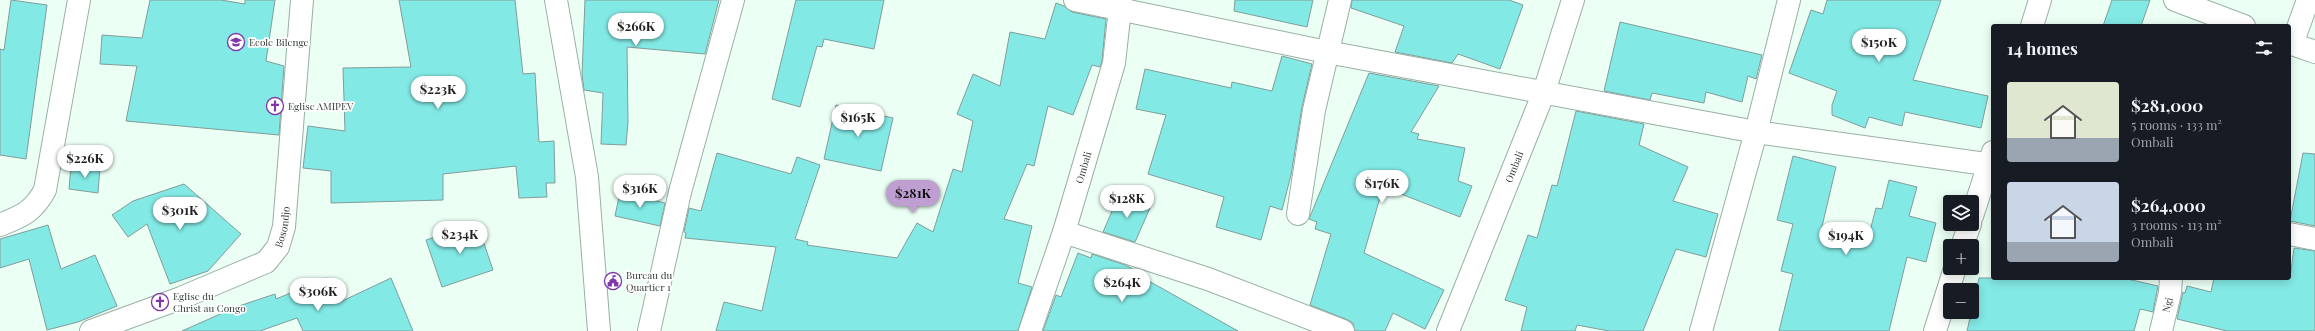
<!DOCTYPE html>
<html lang="en">
<head>
<meta charset="utf-8">
<style>
  :root { --surface:#171b24; --page:#20242c; --text:#f1f3f6; --muted:#9ea1a6; --accent:#bf9ed2 }
  body { margin:0; font-family:"Playfair Display",serif; background:var(--page); color:var(--text); height:100vh; display:flex; flex-direction:column; font-size:15px; white-space:nowrap }
  * { box-sizing:border-box; margin:0 }
  p { font-size:13px; color:var(--muted) }
  .icon { flex:none; width:22px; height:22px; fill:none; stroke:currentColor; stroke-width:2; stroke-linecap:round; stroke-linejoin:round }
  .map { position:relative; flex:1; overflow:hidden }
  .drawer { position:absolute; left:1991px; top:24px; width:300px; height:256px; display:flex; flex-direction:column; background:var(--surface); border-radius:4px; box-shadow:0 2px 10px #0003 }
  .drawer>* { flex:none }
  .buttons { position:absolute; left:1943px; top:195px; display:grid; gap:8px }
  .buttons a { display:grid; place-items:center; width:36px; height:36px; border-radius:4px; background:var(--surface); box-shadow:0 2px 10px #0003; font-size:20px }
  .price { position:absolute; translate:-50% -34px; padding:0 9px; border-radius:14px; background:#fff; color:#222; font-size:13px; line-height:26px; filter:drop-shadow(0 1px 2px #0008) }
  .price::after { content:''; position:absolute; left:50%; top:24px; width:12px; height:9px; margin-left:-6px; background:inherit; clip-path:polygon(0 0,100% 0,50% 100%) }
  .price.active { background:var(--accent); color:#111 }
  ul { padding:0; list-style:none }
  li { display:flex; align-items:center; gap:12px; height:100px; padding:0 16px }
  li span { display:grid; place-items:center; flex:none; width:112px; height:80px; border-radius:4px; color:#555 }
  li>.icon { margin-inline-start:auto }
  span .icon { width:48px; height:48px; fill:#fffc; stroke-width:1 }
  li b { font-size:17px }
  h2 { display:flex; justify-content:space-between; align-items:center; height:48px; padding:0 16px; font-size:17px }
  .map>svg:first-child { display:block }
  .building { fill:#83e9e5; stroke:#819d9b }
  .lines { fill:none; stroke-linecap:round; stroke-linejoin:round }
  .street-casing { stroke:#99b0a4; stroke-width:24 }
  .street { stroke:#fff; stroke-width:22 }
  .labels { text-anchor:middle; stroke-width:3.5; stroke-linejoin:round; paint-order:stroke }
  .poi-label { font-size:10px; fill:#333c37; stroke:#fff; text-anchor:start }
  .street-label { font-size:10px; fill:#333c37; stroke:#fff }
</style>
</head>
<body>
<div class="map">
<svg width="2315" height="331" viewBox="0 0 2315 331">
  <rect width="100%" height="100%" fill="#ebfff4"/>
  <g class="building">
    <path d="M11,0L47,5L26,159L0,155V49L4,50Z"/>
    <path d="M150,0H221L245,4V0H275L266,61L284,66L279,135L126,121L137,66L100,64L102,35L142,38Z"/>
    <path d="M399,0H515L523,74L535,73L539,142L554,141L555,183H546L547,197L519,198L516,166L443,174V200L331,203V171L303,168L308,126L345,131L343,68L411,67Z"/>
    <path d="M585,0H719L705,54L627,47L628,122L626,145L601,144L603,93L584,90L582,74Z"/>
    <path d="M796,0H884L874,49L824,39L822,47L817,46L800,107L772,99Z"/>
    <path d="M1235,0H1313L1307,27L1234,11Z"/>
    <path d="M1352,0H1509L1523,5L1500,69L1458,54L1452,63L1395,52L1404,26L1351,8Z"/>
    <path d="M1827,0H1941L1913,80L1988,96L1981,128L1905,112L1902,126L1869,117L1865,128L1832,115V105L1837,91L1789,73L1811,10L1823,14Z"/>
    <path d="M2112,0H2150L2141,26H2103Z"/>
    <path d="M1056,3L1064,6L1072,12L1106,19L1102,61L1100,67L1092,65L1073,115L1048,106L1034,166L1027,164L1004,219L1032,226L1018,283L1032,287L1018,331H716L724,302L762,311L776,247L685,238L686,233L684,232L689,208L701,211L717,153L791,174L797,157L820,165L795,239L808,242L807,245L897,258L917,223L933,232L953,169L962,172L973,121L957,114L973,74L1000,86L1010,32L1045,39Z"/>
    <path d="M1620,22L1762,55L1756,79L1748,76L1742,102L1706,92L1704,103L1652,93L1650,100L1604,91Z"/>
    <path d="M1282,56L1312,64L1302,107L1291,175L1282,210L1270,206L1261,240L1216,227L1224,197L1148,174L1166,115L1136,109L1145,69L1231,88L1232,82L1272,91Z"/>
    <path d="M1369,73L1439,86L1411,132L1419,134L1417,139L1465,148L1458,181L1472,186L1460,217L1383,187L1364,253L1444,290L1425,329L1393,313L1385,331H1355L1353,323L1348,320L1310,305L1331,234L1315,229L1317,222L1309,219Z"/>
    <path d="M836,105L893,118L881,171L824,159Z"/>
    <path d="M1576,111L1644,124L1639,145L1688,167L1673,201L1718,214L1706,257L1676,249L1643,331H1609L1577,325L1575,331H1521L1527,307L1505,300L1528,235L1537,238L1552,185L1557,186Z"/>
    <path d="M2303,153L2315,154V226L2290,221Z"/>
    <path d="M1793,156L1836,167L1820,235L1866,246L1876,208L1882,209L1889,180L1917,187L1909,216L1936,223L1926,262L1907,257L1889,331H1779L1793,274L1781,271L1793,224L1777,220Z"/>
    <path d="M71,165L100,167L98,193L69,189Z"/>
    <path d="M184,184L241,234L208,271L170,284L147,224L128,237L112,215L133,201Z"/>
    <path d="M620,192L665,203L660,226L615,216Z"/>
    <path d="M1119,195L1150,208L1135,242L1103,232Z"/>
    <path d="M477,223L493,270L442,287L426,240Z"/>
    <path d="M48,225L61,269L95,255L117,306L78,322L47,330L29,259L0,268V239Z"/>
    <path d="M2294,248L2315,251V331H2227L2177,319L2183,292L2185,293L2187,286L2211,292L2214,278H2290Z"/>
    <path d="M1078,253L1091,258L1092,254L1125,265L1148,277L1147,280L1238,331H1043L1056,295L1061,297Z"/>
    <path d="M327,278L338,303L391,278L413,331H303L297,318L260,331H182L236,307L275,294L276,299Z"/>
    <path d="M1979,278H2123L2158,286L2153,312L2140,309L2134,331H1967Z"/>
  </g>
  <g class="lines">
    <g class="street-casing">
      <g id="street">
        <path d="M556,0L587,177L599,331"/>
        <path d="M1075,0L1327,52L1756,132L1993,165"/>
        <path d="M2175,0L2244,26"/>
        <path d="M2032,26L2040,0"/>
        <path d="M2289,43L2315,52"/>
        <path d="M2292,44L2308,0"/>
        <path d="M1298,214L1314,110L1340,0"/>
        <path d="M1972,216L1993,152"/>
        <path d="M0,225C22,216 33,212 45,190L79,0"/>
        <path d="M1064,232L1208,279L1343,331"/>
        <path d="M2289,234L2315,239"/>
        <path d="M1962,246L1970,224"/>
        <path id="s1" d="M91,331L181,298L266,262L278,247L284,227L302,0"/>
        <path d="M649,331L680,192L733,0"/>
        <path id="s2" d="M1030,331L1064,232L1114,63L1121,0"/>
        <path id="s3" d="M1448,331L1544,92L1573,0"/>
        <path d="M1701,331L1756,132L1789,0"/>
        <path d="M1935,331L1955,268"/>
        <path id="s4" d="M2161,331L2170,293L2171,278"/>
      </g>
    </g>
    <use href="#street" class="street"/>
  </g>
  <defs>
    <g id="school-ring" transform="scale(0.9)"><circle r="9.5" fill="#fff" stroke="#8236a7" stroke-width="1.5"/><path d="M0-5L7-2L0 1L-7-2ZM-4 1L0 2.5L4 1V4Q0 6-4 4Z" fill="#8236a7"/></g>
    <g id="church-ring" transform="scale(0.9)"><circle r="9.5" fill="#fff" stroke="#8236a7" stroke-width="1.5"/><path d="M-1.2-6h2.4v3.5h3.3v2.4h-3.3V6h-2.4V-.1h-3.3v-2.4h3.3Z" fill="#8236a7"/></g>
    <g id="civic-ring" transform="scale(0.9)"><circle r="9.5" fill="#fff" stroke="#8236a7" stroke-width="1.5"/><path d="M-.6-6.5H3V-4.5H.6V-3L4-1V1h2V6H-6V1h2V-1L-.6-3ZM-1.2 2.5V6h2.4V2.5Z" fill="#8236a7"/></g>
  </defs>
  <g fill-rule="evenodd">
    <use href="#school-ring" x="236" y="42"/>
    <use href="#church-ring" x="275" y="106"/>
    <use href="#civic-ring" x="613" y="281"/>
    <use href="#church-ring" x="160" y="302"/>
  </g>
  <g class="labels">
    <g class="poi-label">
      <text x="249" y="46">Ecole Bilenge</text>
      <text x="288" y="110">Eglise AMIPEV</text>
      <text x="626" y="279">Bureau du<tspan x="626" dy="12">Quartier 1</tspan></text>
      <text x="173" y="300">Eglise du<tspan x="173" dy="12">Christ au Congo</tspan></text>
    </g>
    <g class="street-label">
      <text dy="4" stroke="none"><textPath href="#s2" startOffset="172">Ombali</textPath></text>
      <text dy="4" stroke="none"><textPath href="#s3" startOffset="177">Ombali</textPath></text>
      <text dy="4" stroke="none"><textPath href="#s1" startOffset="228">Bosondjo</textPath></text>
      <text dy="4" stroke="none"><textPath href="#s4" startOffset="27">Ngi</textPath></text>
    </g>
  </g>
</svg>
<div class="buttons">
<a><svg class="icon" aria-label="layers" viewBox="0 0 24 24"><path d="M12 4l9 5-9 5-9-5zM3 14l9 5 9-5"/></svg></a>
<a>+</a>
<a>−</a>
</div>
<b class="price" style="left:636px;top:47px">$266K</b>
<b class="price" style="left:1879px;top:63px">$150K</b>
<b class="price" style="left:438px;top:110px">$223K</b>
<b class="price" style="left:858px;top:138px">$165K</b>
<b class="price" style="left:85px;top:179px">$226K</b>
<b class="price" style="left:1382px;top:204px">$176K</b>
<b class="price" style="left:640px;top:209px">$316K</b>
<b class="price active" style="left:913px;top:214px">$281K</b>
<b class="price" style="left:1127px;top:219px">$128K</b>
<b class="price" style="left:180px;top:231px">$301K</b>
<b class="price" style="left:460px;top:255px">$234K</b>
<b class="price" style="left:1846px;top:256px">$194K</b>
<b class="price" style="left:1122px;top:303px">$264K</b>
<b class="price" style="left:318px;top:312px">$306K</b>
<section class="drawer">
<h2>14 homes<svg class="icon" aria-label="filters" viewBox="0 0 24 24"><path d="M4 7h16M4 17h16"/><circle cx="9" cy="7" r="2"/><circle cx="15" cy="17" r="2"/></svg></h2>
<ul>
<li><span style="background:linear-gradient(#dfe7d0 70%,#9aa5b1 0)"><svg class="icon" aria-label="home" viewBox="0 0 24 24"><path d="M3 11l9-7 9 7M6 9v11h12V9"/></svg></span><div><b>$281,000</b><p>5 rooms · 133 m²</p><p>Ombali</p></div></li>
<li><span style="background:linear-gradient(#c9d6e8 75%,#9aa5b1 0)"><svg class="icon" aria-label="home" viewBox="0 0 24 24"><path d="M3 11l9-7 9 7M6 9v11h12V9"/></svg></span><div><b>$264,000</b><p>3 rooms · 113 m²</p><p>Ombali</p></div></li>
</ul>
</section>
</div>
</body>
</html>
